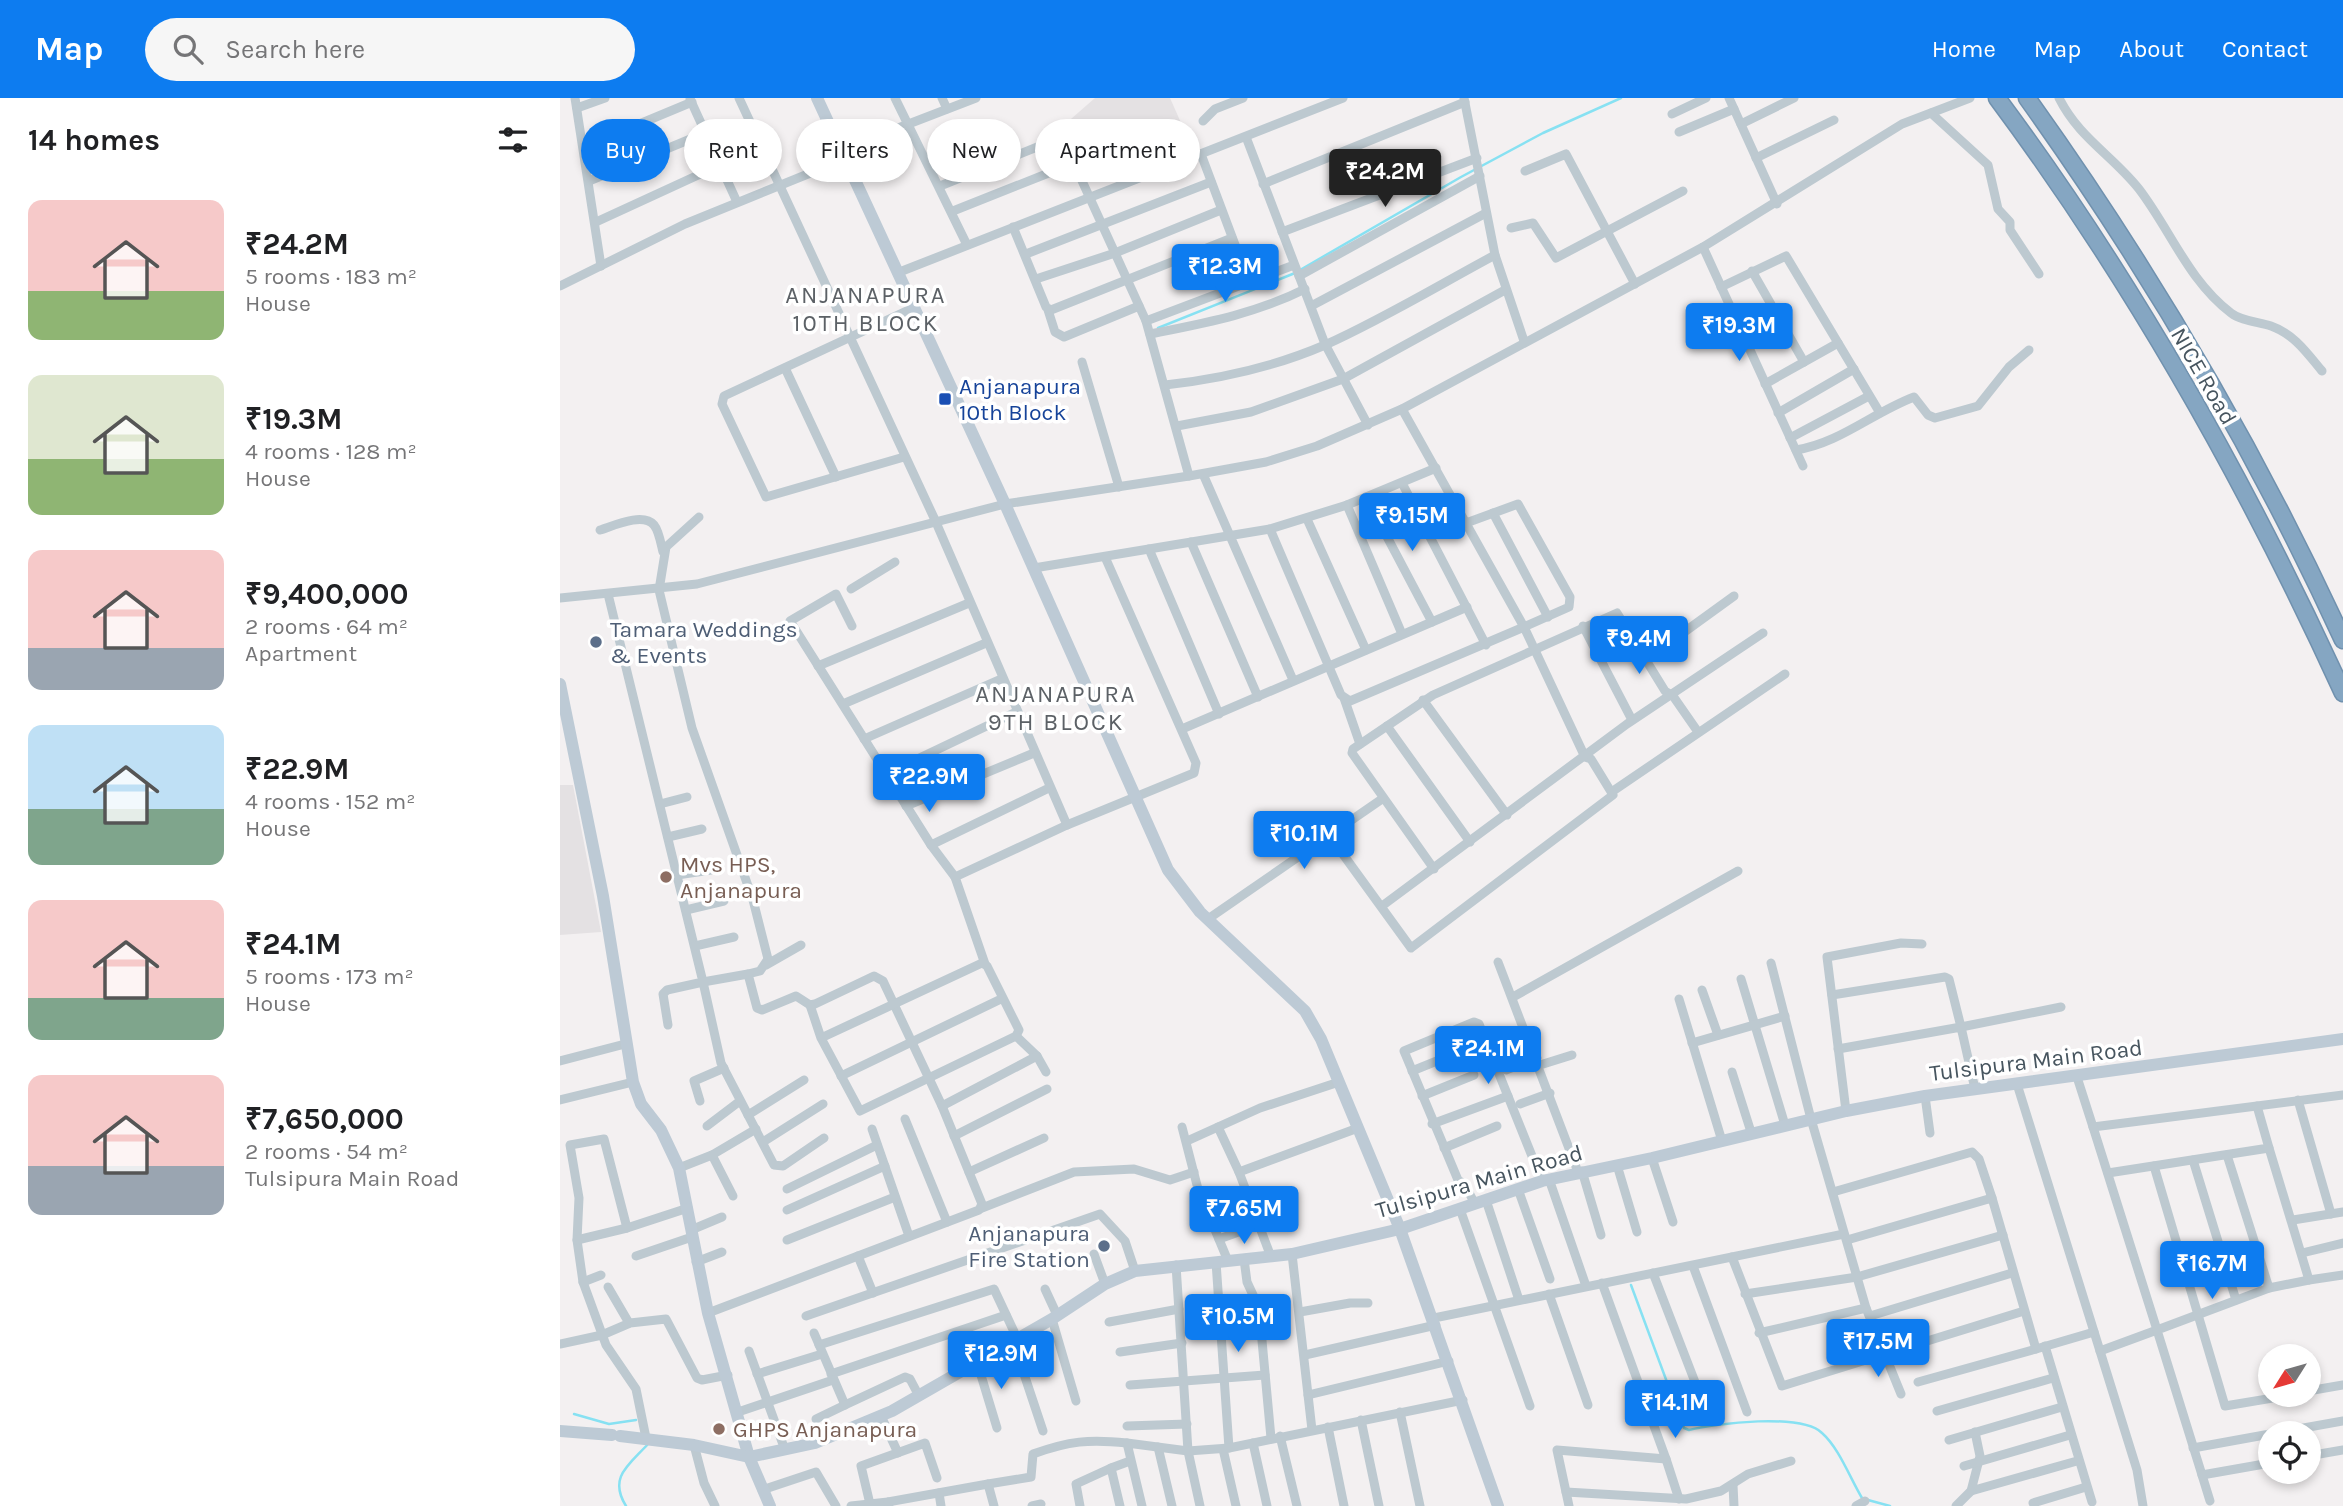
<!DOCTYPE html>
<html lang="en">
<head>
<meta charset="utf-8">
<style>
  :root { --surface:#fff; --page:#f6f6f6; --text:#202124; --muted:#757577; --accent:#0d7cf0 }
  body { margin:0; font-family:Karla,sans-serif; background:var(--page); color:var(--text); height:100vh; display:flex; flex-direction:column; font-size:26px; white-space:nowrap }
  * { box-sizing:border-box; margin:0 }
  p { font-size:23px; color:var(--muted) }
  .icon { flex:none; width:38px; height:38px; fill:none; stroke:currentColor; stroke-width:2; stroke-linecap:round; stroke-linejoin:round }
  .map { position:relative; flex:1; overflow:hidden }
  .sheet { display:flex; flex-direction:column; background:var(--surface); width:560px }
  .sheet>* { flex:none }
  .top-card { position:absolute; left:21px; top:21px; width:665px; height:63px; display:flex; gap:14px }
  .needle { width:46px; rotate:233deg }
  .controls { position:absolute; left:1698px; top:1246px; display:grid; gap:14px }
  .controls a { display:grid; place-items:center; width:63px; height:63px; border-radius:50%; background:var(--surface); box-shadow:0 4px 10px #0003; font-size:35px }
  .price { position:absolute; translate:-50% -60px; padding:0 16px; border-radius:7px; background:var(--accent); color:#fff; font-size:23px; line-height:46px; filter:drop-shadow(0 2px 4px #0008) }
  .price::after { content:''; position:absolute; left:50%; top:42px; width:21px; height:16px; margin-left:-10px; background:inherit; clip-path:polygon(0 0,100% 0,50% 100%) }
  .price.selected { background:#222; color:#fff }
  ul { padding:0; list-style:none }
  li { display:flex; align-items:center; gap:21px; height:175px; padding:0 28px }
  li span { display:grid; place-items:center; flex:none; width:196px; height:140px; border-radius:14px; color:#555 }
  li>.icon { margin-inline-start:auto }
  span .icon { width:84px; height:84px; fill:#fffc; stroke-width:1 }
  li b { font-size:30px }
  h2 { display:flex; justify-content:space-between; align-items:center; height:84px; padding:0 28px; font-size:30px }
  .tag { padding:0 24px; border-radius:32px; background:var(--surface); box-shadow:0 4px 10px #0003; font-size:24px; line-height:63px }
  .tag.selected { background:var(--accent); color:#fff }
  header { display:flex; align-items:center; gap:42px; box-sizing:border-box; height:98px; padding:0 35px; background:var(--accent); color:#fff }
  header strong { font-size:33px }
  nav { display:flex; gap:38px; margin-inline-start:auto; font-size:24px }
  .search { width:490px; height:63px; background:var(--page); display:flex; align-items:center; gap:18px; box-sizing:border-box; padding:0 24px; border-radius:38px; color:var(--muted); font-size:26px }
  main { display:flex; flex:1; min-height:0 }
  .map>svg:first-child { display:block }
  .education { fill:#e4e1e3 }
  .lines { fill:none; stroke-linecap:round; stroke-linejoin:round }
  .stream { stroke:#87e1f2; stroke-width:2.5 }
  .highway-casing { stroke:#7091ae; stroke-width:19 }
  .street { stroke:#bdc9d0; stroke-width:9 }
  .secondary { stroke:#bdcad5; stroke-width:12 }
  .highway { stroke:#85a6c2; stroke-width:16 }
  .transit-dot { fill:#1a4fb4; stroke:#fff; stroke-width:2.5 }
  .service-dot { fill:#5c6f8a; stroke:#fff; stroke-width:2.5 }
  .education-dot { fill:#8d6e63; stroke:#fff; stroke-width:2.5 }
  .labels { text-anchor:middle; stroke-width:7; stroke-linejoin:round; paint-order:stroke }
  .street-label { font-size:23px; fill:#47555f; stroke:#fff }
  .transit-label { font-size:23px; fill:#164399; stroke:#fff; text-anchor:start }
  .service-label { font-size:23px; fill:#4e5e75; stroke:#fff; text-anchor:start }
  .education-label { font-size:23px; fill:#785e54; stroke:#fff; text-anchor:start }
  .neighbourhood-label { font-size:24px; letter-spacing:2px; fill:#5c6166; stroke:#fff }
</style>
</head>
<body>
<header>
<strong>Map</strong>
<div class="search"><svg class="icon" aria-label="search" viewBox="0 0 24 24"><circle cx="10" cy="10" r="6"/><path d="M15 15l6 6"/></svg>Search here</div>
<nav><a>Home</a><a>Map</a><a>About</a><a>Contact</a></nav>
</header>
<main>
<section class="sheet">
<h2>14 homes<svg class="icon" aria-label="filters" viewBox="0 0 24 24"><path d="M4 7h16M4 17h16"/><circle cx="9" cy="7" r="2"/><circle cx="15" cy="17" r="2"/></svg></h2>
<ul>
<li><span style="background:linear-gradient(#f6c9c9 65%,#8fb573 0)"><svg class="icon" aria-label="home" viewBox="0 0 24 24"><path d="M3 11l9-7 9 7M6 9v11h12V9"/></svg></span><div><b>₹24.2M</b><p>5 rooms · 183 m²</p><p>House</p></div></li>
<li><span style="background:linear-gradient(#dfe7d0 60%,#8fb573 0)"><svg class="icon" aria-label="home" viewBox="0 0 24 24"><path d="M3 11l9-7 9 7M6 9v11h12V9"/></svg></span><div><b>₹19.3M</b><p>4 rooms · 128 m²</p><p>House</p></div></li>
<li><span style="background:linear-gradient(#f6c9c9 70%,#9aa5b1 0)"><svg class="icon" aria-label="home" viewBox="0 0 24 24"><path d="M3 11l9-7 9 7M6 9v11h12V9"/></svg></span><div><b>₹9,400,000</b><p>2 rooms · 64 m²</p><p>Apartment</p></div></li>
<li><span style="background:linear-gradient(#bfe0f5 60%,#7fa58c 0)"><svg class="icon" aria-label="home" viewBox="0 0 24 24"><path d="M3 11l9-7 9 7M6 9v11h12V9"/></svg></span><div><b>₹22.9M</b><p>4 rooms · 152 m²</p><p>House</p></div></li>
<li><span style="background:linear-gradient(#f6c9c9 70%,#7fa58c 0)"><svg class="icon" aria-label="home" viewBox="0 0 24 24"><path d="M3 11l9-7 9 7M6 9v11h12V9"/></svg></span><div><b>₹24.1M</b><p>5 rooms · 173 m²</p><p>House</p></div></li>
<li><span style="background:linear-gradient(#f6c9c9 65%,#9aa5b1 0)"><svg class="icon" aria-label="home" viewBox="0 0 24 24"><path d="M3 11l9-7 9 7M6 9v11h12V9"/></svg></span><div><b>₹7,650,000</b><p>2 rooms · 54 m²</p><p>Tulsipura Main Road</p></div></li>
</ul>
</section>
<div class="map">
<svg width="1783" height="1408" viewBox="0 0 1783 1408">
  <rect width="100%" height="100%" fill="#f3f0f1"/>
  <g class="education">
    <path d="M535,0H610L626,36L525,80L503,28Z"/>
    <path d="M0,687H13L41,834L0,837Z"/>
  </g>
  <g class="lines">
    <g class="stream">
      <path d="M740,172L901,79L983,35L1061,0"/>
      <path d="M598,230L735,175"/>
      <path d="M1071,1187L1124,1330L1129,1332C1156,1325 1242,1315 1262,1335C1279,1350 1290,1380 1302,1400"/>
      <path d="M14,1316L49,1326L76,1322"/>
      <path d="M1308,1402L1330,1408"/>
      <path d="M66,1408C48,1379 69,1367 88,1346"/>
    </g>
    <g class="highway-casing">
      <g id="highway">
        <path d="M1437,0C1574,184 1688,387 1783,595"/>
        <path d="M1467,0C1588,169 1696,353 1783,542"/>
      </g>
    </g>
    <g class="street">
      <path d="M15,0L41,168"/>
      <path d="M179,0L375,422L507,727"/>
      <path d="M335,0L407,147"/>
      <path d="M382,0L387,11"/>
      <path d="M904,0L935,157L964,243"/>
      <path d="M1169,0L1217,106"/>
      <path d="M1499,0C1519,40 1552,57 1579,91C1611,133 1628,182 1671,215C1681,223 1699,224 1711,228C1734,236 1747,255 1762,273"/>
      <path d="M130,1L177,104"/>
      <path d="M17,10L45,0"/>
      <path d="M1371,15L1428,67L1438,111L1450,124V132L1479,176"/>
      <path d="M1112,16L1146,0"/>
      <path d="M643,23L655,11L683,0"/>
      <path d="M1181,26L1234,0"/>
      <path d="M1119,34L1174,11"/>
      <path d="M686,39L765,246L808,327"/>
      <path d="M24,49L132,4"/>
      <path d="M281,52L416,0"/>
      <path d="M641,56L689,184"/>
      <path d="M1196,60L1274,22"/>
      <path d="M965,73L1006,56L1075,186"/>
      <path d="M29,83L145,35"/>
      <path d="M703,86L905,4"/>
      <path d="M380,88L502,39L586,223L629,378"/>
      <path d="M393,113L514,65"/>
      <path d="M36,124L160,67"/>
      <path d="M453,129L486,209L491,212L672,140"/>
      <path d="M951,130L973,125L996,160L1123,93"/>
      <path d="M722,134L917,60"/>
      <path d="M1143,149L1243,368"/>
      <path d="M466,156L651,84"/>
      <path d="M1192,173L1244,264"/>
      <path d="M337,175L783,0"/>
      <path d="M739,178L920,78"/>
      <path d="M476,181L555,155L661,112"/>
      <path d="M0,188L125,126L285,61"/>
      <path d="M1161,189L1226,158L1320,315"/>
      <path d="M753,207L926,115"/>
      <path d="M488,212L495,234L504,239L579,208"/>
      <path d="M586,223L734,167"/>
      <path d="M590,236C645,225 695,216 745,191"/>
      <path d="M522,264L559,389"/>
      <path d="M225,270L276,379"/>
      <path d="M1205,286L1278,245"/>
      <path d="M605,287C660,281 714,269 765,247C823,221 879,187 935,157"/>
      <path d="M1218,315L1294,271"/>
      <path d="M617,328L691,314L783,281L945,192"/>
      <path d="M1230,340L1309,298"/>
      <path d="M1236,352C1280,345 1312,315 1354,299L1368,317L1375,320L1418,308L1449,269L1469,252"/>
      <path d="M344,359L206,399L162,306L164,298L353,210"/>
      <path d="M643,376L733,582"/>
      <path d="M842,385L926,547"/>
      <path d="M806,399L872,524"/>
      <path d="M787,407L842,536"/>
      <path d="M933,415L988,519"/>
      <path d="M139,419L106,449L99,492L132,630L193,802L208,861L200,873L188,876L197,910L202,912L236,898L250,907L255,906L314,878L323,883L382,1008L422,1106L419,1112L148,1215"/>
      <path d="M747,421L806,552"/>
      <path d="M710,431L781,597L790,603L964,529L842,311"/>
      <path d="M40,432C53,428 83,414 94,427C99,433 101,446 103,454"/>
      <path d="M631,444L698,599"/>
      <path d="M589,451L659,616"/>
      <path d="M474,470L710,431L787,407L876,370"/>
      <path d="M291,491L335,464"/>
      <path d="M48,496L143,884L107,892L103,896L108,927"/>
      <path d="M0,500L137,486L445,406L629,378L706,364L757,348L842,311L1143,149L1342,26L1410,0"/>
      <path d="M292,528L276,496L230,523L371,747L395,779L425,866"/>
      <path d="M1023,528L1072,622"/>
      <path d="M1087,561L1174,498"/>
      <path d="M258,568L409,505"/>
      <path d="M784,600L800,646"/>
      <path d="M863,602L947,717"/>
      <path d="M283,606L426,545"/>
      <path d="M827,628L910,744"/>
      <path d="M622,631L907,509"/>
      <path d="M304,641L441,581"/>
      <path d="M326,676L456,614"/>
      <path d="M1053,693L1225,576"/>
      <path d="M100,706L127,699"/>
      <path d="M346,708L474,655"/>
      <path d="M769,737L851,850L1053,697L1031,661L1025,659L964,529L1009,509L1010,499L958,406L906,425"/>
      <path d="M108,739L142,731"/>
      <path d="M371,747L489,690"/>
      <path d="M874,771L792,655L793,651L873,597L1057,515L1105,593L1113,598L1138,634"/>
      <path d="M117,777L151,772"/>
      <path d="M395,779L507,727L634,675L636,665L545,459"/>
      <path d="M822,808L1067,626L1203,535"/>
      <path d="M126,812L164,803"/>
      <path d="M648,821L822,701"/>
      <path d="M135,848L174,839"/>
      <path d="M938,864L1018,1074"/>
      <path d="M1211,865L1251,1021L1306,1210L1341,1296"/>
      <path d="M206,867L241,847"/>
      <path d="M188,876L143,884L161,965L214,1067L223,1068L264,1040"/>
      <path d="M1181,881L1225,1027"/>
      <path d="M1142,892L1158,937"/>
      <path d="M1272,897L1385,879L1389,881L1401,929L1501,909"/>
      <path d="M953,899L1178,773"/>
      <path d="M1119,901L1162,1043"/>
      <path d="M250,907L261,940L300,1013L456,938L459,932L427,868L422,865L261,940"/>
      <path d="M456,938L477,958L486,974"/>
      <path d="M1132,945L1225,918"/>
      <path d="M1278,951L1401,929L1415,991"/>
      <path d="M0,963L65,946"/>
      <path d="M980,967L1012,957"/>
      <path d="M946,972L977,960"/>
      <path d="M852,973L904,952"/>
      <path d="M1172,974L1191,1034"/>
      <path d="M281,978L441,901"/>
      <path d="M1517,979L1533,1029L1783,997"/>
      <path d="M1457,986L1577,1372L1583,1408"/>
      <path d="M862,998L914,977"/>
      <path d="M1365,998L1370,1035"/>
      <path d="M0,1002L73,984"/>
      <path d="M1738,1002L1771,1116"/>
      <path d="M140,1003L134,983L164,970"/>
      <path d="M960,1006L990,995"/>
      <path d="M382,1008L477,958"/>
      <path d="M1286,1013L1267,859L1341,845L1362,846"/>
      <path d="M188,1017L244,982"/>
      <path d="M345,1021L387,1124"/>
      <path d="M872,1026L948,998"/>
      <path d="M147,1028L180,1003"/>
      <path d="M622,1029L638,1091L668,1163"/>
      <path d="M658,1029L679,1074"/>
      <path d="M1533,1029L1597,1232L1540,1253"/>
      <path d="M312,1031L349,1138"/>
      <path d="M394,1038L487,991"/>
      <path d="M627,1043L700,1010L779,984"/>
      <path d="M203,1044L263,1006"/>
      <path d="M884,1050L937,1028"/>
      <path d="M1709,1050L1749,1182L1709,1190L1597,1232L1642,1377L1710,1365"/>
      <path d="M152,1057L173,1098"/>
      <path d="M1667,1057L1709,1190"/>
      <path d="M1092,1060L1113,1124"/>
      <path d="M1633,1062L1676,1202"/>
      <path d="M1057,1067L1077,1134"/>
      <path d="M1594,1068L1665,1308L1731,1297"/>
      <path d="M119,1070L152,1057L196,1031"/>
      <path d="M1022,1073L1041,1137"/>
      <path d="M409,1074L484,1040"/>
      <path d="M1548,1075L1709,1050L1697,1008"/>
      <path d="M989,1081L1026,1188"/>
      <path d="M227,1091L317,1047"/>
      <path d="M958,1091L990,1181"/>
      <path d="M1273,1094L1412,1054L1419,1061L1432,1100"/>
      <path d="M926,1102L959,1202"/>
      <path d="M915,1106L905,1087L898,1082L844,953L914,924L919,926L982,1083"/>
      <path d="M422,1110L514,1074L574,1071L610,1082L634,1074"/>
      <path d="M900,1111L970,1308"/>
      <path d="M227,1112L325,1068"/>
      <path d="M1733,1122L1783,1114"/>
      <path d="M67,1130L44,1041L10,1047L19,1100L17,1142L23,1184L46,1247L76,1291L86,1340"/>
      <path d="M131,1132L162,1119"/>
      <path d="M659,1141L698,1127"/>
      <path d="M17,1142L67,1130L128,1110"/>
      <path d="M227,1142L335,1099"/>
      <path d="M1287,1142L1432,1100L1476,1251L1534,1234"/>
      <path d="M1742,1155L1783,1145"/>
      <path d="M534,1156L545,1186"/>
      <path d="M732,1156L752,1332"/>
      <path d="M76,1158L132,1139"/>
      <path d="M298,1158L313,1195"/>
      <path d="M711,1159L679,1074L798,1030"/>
      <path d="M1172,1159L1222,1288L1464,1213"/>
      <path d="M684,1161L687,1184L699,1210L711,1340"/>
      <path d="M136,1164L162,1154"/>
      <path d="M656,1164L669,1350"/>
      <path d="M616,1167L628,1353L640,1408"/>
      <path d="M1133,1168L1187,1314"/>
      <path d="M1093,1175L1150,1323"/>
      <path d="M1749,1182L1783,1177"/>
      <path d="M23,1184L41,1177"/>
      <path d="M48,1189L69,1225"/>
      <path d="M485,1191L497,1217"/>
      <path d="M989,1196L1028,1307"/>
      <path d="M1185,1196L1297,1179L1443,1137"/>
      <path d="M740,1214L790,1205H808"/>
      <path d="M246,1218L540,1116L565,1143L575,1173"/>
      <path d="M1310,1218L1452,1175"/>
      <path d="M874,1220L1284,1136"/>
      <path d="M492,1221L516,1303"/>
      <path d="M549,1224L619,1211"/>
      <path d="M254,1235L285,1307L345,1279L350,1281L359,1298"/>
      <path d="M1199,1235L1306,1210"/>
      <path d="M453,1243L483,1333"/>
      <path d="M0,1246L42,1237L70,1225L106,1221L137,1280L142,1282L168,1277"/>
      <path d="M259,1247L434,1191L457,1240"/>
      <path d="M1485,1248L1532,1404"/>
      <path d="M189,1253L225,1352"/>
      <path d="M560,1254L622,1245"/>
      <path d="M1738,1256V1258"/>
      <path d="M745,1257L876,1227"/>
      <path d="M417,1264L437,1330"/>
      <path d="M197,1276L262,1256"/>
      <path d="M271,1276L446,1217"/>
      <path d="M1358,1284L1476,1251"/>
      <path d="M570,1287L705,1277"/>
      <path d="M1748,1293L1783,1287"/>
      <path d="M748,1297L889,1263"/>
      <path d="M1377,1313L1493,1280"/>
      <path d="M178,1314L273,1282"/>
      <path d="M840,1314L860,1408"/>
      <path d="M321,1318L338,1355"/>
      <path d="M256,1321L285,1307"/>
      <path d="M801,1322L819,1408"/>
      <path d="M567,1328L627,1326"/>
      <path d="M768,1329L784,1408"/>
      <path d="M1415,1334L1420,1358L1411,1393L1517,1363"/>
      <path d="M1715,1335L1783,1323"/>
      <path d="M720,1338L737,1408"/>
      <path d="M1389,1342L1502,1309"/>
      <path d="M693,1345L707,1408"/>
      <path d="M134,1347L144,1385L155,1408"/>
      <path d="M598,1349L612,1408"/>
      <path d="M1633,1350L1710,1336"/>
      <path d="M663,1351L676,1408"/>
      <path d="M1748,1358L1783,1352"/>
      <path d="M1106,1361L1119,1401"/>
      <path d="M1404,1368L1510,1337"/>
      <path d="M1642,1377L1650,1403"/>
      <path d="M1173,1387L1174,1408"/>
      <path d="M202,1392L256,1374L276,1408"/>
      <path d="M1006,1394L1126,1401L1161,1393L1188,1376L1231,1363"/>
      <path d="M379,1395L381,1408"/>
      <path d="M1473,1405L1526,1389"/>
      <path d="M310,1406L301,1368L365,1345L377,1380"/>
      <path d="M291,1408L328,1404"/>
      <path d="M329,1408L328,1404L428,1386"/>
      <path d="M434,1408L428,1386L471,1379L473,1356C509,1343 529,1341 567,1345"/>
      <path d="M472,1408L481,1406"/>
      <path d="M520,1408L516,1386L551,1370"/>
      <path d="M560,1408L551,1370L570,1363"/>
      <path d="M582,1408L567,1345L628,1353L669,1350L903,1302"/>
      <path d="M1009,1408L997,1352L1106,1361L1042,1185"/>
      <path d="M1296,1408L1305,1403"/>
      <path d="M1396,1408L1411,1393"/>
    </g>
    <g class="secondary">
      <path d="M257,0L445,406L608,772L640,814L745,913L761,941L840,1131L938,1408"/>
      <path d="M0,586L43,798L73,984L81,1006L101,1032L119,1070L148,1215L189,1359L210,1408"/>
      <path d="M0,1333L52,1337"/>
      <path d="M60,1338L134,1347L189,1359L255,1345L332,1313L492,1221L545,1186L575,1173L732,1156L840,1131L982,1083L1092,1060L1286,1013L1365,998L1783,941"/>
    </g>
    <use href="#highway" class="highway"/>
  </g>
  <rect class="transit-dot" x="378" y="294" width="14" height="14" rx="3.5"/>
  <g class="service-dot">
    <circle cx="36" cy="544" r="7"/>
    <circle cx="544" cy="1148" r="7"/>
  </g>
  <g class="education-dot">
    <circle cx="106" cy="779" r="7"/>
    <circle cx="159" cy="1331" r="7"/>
  </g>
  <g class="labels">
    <g class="street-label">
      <text transform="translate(1644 278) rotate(60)" y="8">NICE Road</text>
      <text transform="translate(1476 962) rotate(-7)" y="8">Tulsipura Main Road</text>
      <text transform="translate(919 1083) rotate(-16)" y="8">Tulsipura Main Road</text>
    </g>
    <g class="transit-label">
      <text x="399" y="296">Anjanapura<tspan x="399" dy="26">10th Block</tspan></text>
    </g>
    <g class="service-label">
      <text x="50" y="539">Tamara Weddings<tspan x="50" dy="26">&amp; Events</tspan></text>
      <text x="530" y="1143" text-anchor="end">Anjanapura<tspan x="530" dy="26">Fire Station</tspan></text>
    </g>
    <g class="education-label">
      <text x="120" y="774">Mvs HPS,<tspan x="120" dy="26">Anjanapura</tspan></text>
      <text x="173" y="1339">GHPS Anjanapura</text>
    </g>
    <g class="neighbourhood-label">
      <text x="306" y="205">ANJANAPURA<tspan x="306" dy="28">10TH BLOCK</tspan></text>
      <text x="496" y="604">ANJANAPURA<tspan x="496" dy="28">9TH BLOCK</tspan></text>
    </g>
  </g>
</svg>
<div class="controls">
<a><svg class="needle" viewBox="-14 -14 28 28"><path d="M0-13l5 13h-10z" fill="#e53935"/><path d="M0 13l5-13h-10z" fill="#757577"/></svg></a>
<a><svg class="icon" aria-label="locate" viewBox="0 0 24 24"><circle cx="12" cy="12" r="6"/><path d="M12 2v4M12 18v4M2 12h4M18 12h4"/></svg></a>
</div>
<b class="price selected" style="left:825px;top:111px">₹24.2M</b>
<b class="price" style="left:665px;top:206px">₹12.3M</b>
<b class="price" style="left:1179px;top:265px">₹19.3M</b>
<b class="price" style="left:852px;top:455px">₹9.15M</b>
<b class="price" style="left:1079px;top:578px">₹9.4M</b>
<b class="price" style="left:369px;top:716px">₹22.9M</b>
<b class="price" style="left:744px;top:773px">₹10.1M</b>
<b class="price" style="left:928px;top:988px">₹24.1M</b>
<b class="price" style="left:684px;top:1148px">₹7.65M</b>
<b class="price" style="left:1652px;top:1203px">₹16.7M</b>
<b class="price" style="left:678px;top:1256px">₹10.5M</b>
<b class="price" style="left:1318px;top:1281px">₹17.5M</b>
<b class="price" style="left:441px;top:1293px">₹12.9M</b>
<b class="price" style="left:1115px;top:1342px">₹14.1M</b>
<div class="top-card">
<a class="tag selected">Buy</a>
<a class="tag">Rent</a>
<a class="tag">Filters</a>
<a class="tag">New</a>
<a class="tag">Apartment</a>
</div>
</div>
</main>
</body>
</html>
